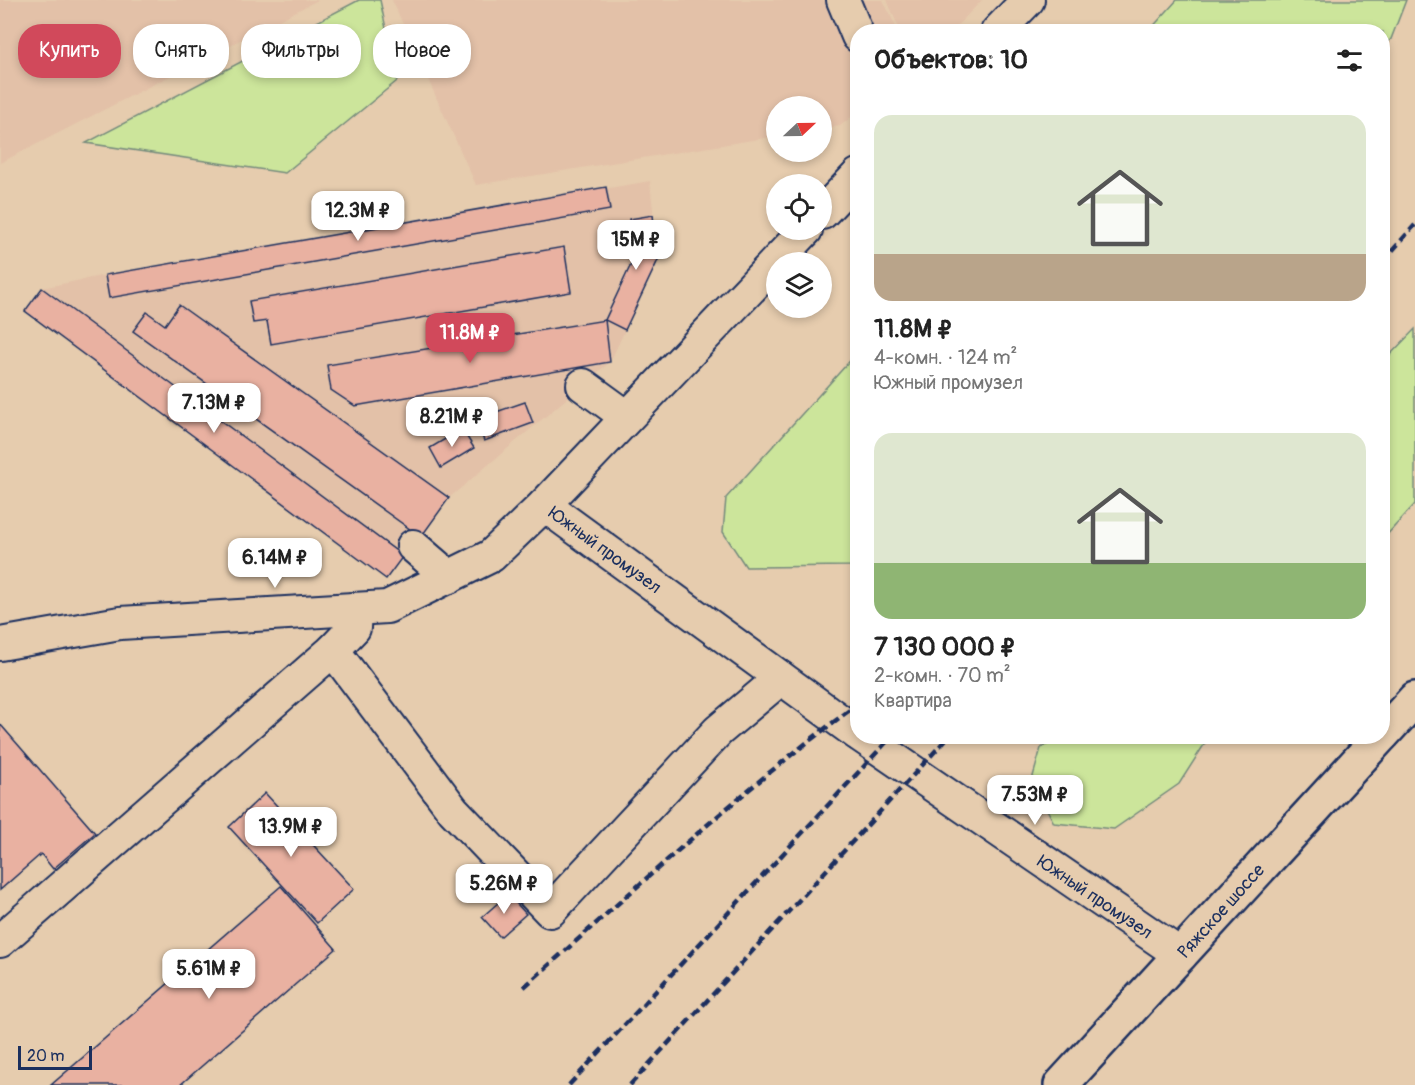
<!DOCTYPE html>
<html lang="ru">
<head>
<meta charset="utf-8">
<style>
  :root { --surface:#fff; --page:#f2f2f2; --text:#222; --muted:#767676; --accent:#d1495b }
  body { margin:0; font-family:Pangolin,sans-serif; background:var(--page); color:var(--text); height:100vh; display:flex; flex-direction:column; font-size:22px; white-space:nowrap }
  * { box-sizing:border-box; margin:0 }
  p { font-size:20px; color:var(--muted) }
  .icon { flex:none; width:33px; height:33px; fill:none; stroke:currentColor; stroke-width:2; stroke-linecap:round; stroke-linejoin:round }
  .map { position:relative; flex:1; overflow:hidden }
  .side { position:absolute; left:850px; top:24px; width:540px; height:720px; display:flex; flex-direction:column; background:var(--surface); border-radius:24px; box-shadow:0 3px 9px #0003 }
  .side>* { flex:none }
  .banner { position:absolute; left:18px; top:24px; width:570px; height:54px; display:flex; gap:12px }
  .needle { width:39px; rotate:68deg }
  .buttons { position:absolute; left:766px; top:96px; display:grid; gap:12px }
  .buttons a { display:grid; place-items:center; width:66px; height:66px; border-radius:50%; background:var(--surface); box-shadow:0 3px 9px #0003; font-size:30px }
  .scale { position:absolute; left:18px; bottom:15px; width:74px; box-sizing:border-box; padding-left:6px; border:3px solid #1b2f5e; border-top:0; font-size:16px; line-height:21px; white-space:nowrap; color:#1b2f5e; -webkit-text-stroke:4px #e6ccae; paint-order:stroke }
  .price { position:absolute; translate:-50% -51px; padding:0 14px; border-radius:12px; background:#fff; color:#222; font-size:20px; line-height:39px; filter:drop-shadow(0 2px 3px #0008) }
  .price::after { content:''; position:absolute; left:50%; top:36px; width:18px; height:14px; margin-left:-9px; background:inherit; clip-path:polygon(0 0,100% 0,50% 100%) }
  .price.active { background:var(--accent); color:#fff }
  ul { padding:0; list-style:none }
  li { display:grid; align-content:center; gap:12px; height:318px; padding:0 24px }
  li span { display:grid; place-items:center; height:186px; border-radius:18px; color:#555 }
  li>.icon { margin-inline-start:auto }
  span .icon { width:108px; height:108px; fill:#fffc; stroke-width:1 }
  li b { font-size:26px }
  h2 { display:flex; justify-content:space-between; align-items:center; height:72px; padding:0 24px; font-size:26px }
  .tag { padding:0 21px; border-radius:24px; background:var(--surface); box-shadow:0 3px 9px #0003; font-size:21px; line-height:54px }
  .tag.active { background:var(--accent); color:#fff }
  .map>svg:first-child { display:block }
  .built { fill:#e3c1a8 }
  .green { fill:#cce59b; stroke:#748a7c; stroke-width:1.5 }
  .building { fill:#e9b1a1; stroke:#1b2f5e; stroke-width:1.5 }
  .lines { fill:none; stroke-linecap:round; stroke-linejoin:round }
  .minor-casing { stroke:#1b2f5e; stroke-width:36 }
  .major-casing { stroke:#1b2f5e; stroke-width:38 }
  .minor { stroke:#e6ccae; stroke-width:32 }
  .major { stroke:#e6ccae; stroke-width:33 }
  .rail { stroke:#1b2f5e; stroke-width:4.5; stroke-dasharray:9 4.5; stroke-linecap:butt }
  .labels { text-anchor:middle; stroke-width:5; stroke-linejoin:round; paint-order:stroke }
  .street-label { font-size:18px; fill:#1b2f5e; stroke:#e6ccae }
</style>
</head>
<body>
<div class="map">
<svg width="1415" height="1085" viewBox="0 0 1415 1085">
  <rect width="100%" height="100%" fill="#e6ccae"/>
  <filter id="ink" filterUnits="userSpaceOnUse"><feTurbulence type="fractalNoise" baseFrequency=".0167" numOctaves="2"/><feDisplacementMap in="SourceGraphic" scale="12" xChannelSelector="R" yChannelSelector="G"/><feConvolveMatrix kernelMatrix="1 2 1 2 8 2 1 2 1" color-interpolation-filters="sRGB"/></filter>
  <g filter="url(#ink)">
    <g class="built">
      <path d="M0,0H318L0,163Z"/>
      <path d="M392,0H883L898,31L858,32V112L840,126L822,129V106H777V136L476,185Z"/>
      <path d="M887,0H982L951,32L900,31Z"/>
      <path d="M650,181L658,260L610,362L449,498L386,579L25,311L42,288L105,275Z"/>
    </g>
    <g class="green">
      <path d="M359,0H380L397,81L285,173L86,143Z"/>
      <path d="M1177,0H1406L1391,39L1383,48V32L1149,31Z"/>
      <path d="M1415,329V504L1383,539V362Z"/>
      <path d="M858,352V561L852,566L746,567L723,532L726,498Z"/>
      <path d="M1061,737V736L1209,737L1179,784L1114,829L1054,823L1032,780L1041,748Z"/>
    </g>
    <g class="building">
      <path d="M606,187L610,210L109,298L105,275Z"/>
      <path d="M653,215L658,260L625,330L605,320L634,258L629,219Z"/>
      <path d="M564,247L571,292L271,344L267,321L253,323L249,301Z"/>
      <path d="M42,288L403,556L386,579L25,311Z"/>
      <path d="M179,305L449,498L421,537L133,331L147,312L165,325Z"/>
      <path d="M605,320L610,362L355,406L331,390L327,365Z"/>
      <path d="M525,402L533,423L484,441L476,419Z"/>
      <path d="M462,429L474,448L441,468L430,448Z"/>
      <path d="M0,724L95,833L53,869L41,854L0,890Z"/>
      <path d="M265,793L354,889L317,923L229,827Z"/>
      <path d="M281,886L336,949L180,1085H51Z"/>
      <path d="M508,894L526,914L500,937L482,917Z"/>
    </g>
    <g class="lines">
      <g class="minor-casing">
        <g id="minor">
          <path d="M843,0L858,36"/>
          <path d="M997,32L1028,0"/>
          <path d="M822,213L858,175"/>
          <path d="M806,230L544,505L858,734"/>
          <path d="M583,385L627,417"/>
          <path d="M413,546L449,577"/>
          <path d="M0,644L120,623L387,607L491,556L544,505"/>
          <path d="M333,650L453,810L550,911L718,731L781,678"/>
          <path d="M861,736L1181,955"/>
          <path d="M0,941L333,650L354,628L355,609"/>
        </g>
      </g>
      <g class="major-casing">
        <g id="major">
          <path d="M1383,734L1415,699"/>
          <path d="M1061,1085L1381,736"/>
        </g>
      </g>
      <use href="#minor" class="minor"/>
      <use href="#major" class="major"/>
      <g class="rail">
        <path d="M1383,261L1415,225"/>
        <path d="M524,987C634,891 740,790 858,704"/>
        <path d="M569,1085L892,736"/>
        <path d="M630,1085L949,736"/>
      </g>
    </g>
  </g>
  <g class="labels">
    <g class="street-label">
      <text transform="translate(605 550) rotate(36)" y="6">Южный промузел</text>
      <text transform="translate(1095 897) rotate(34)" y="6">Южный промузел</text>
      <text transform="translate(1221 911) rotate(-48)" y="6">Ряжское шоссе</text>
    </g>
  </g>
</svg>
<div class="buttons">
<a><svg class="needle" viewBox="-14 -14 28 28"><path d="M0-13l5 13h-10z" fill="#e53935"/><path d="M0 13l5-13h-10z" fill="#767676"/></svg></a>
<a><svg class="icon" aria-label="locate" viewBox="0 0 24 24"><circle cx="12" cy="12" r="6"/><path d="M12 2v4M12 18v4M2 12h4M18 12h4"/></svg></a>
<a><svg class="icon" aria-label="layers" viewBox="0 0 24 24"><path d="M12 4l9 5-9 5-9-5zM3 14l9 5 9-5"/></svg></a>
</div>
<div class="scale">20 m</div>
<b class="price" style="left:358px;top:242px">12.3M ₽</b>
<b class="price" style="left:636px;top:271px">15M ₽</b>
<b class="price active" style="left:470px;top:364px">11.8M ₽</b>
<b class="price" style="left:214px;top:434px">7.13M ₽</b>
<b class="price" style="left:452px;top:448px">8.21M ₽</b>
<b class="price" style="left:275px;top:589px">6.14M ₽</b>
<b class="price" style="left:1035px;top:826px">7.53M ₽</b>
<b class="price" style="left:291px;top:858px">13.9M ₽</b>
<b class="price" style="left:504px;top:915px">5.26M ₽</b>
<b class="price" style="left:209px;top:1000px">5.61M ₽</b>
<div class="banner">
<a class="tag active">Купить</a>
<a class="tag">Снять</a>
<a class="tag">Фильтры</a>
<a class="tag">Новое</a>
</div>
<section class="side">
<h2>Объектов: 10<svg class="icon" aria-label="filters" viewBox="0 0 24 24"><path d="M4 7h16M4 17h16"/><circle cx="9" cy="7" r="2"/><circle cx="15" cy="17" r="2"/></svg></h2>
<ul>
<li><span style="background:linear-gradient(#dfe7d0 75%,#b9a48a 0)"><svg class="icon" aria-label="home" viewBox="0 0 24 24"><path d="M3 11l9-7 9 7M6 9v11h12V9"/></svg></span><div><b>11.8M ₽</b><p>4-комн. · 124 m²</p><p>Южный промузел</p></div></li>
<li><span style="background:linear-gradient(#dfe7d0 70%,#8fb573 0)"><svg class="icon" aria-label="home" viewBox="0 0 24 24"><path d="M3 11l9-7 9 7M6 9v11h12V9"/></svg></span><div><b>7 130 000 ₽</b><p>2-комн. · 70 m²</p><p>Квартира</p></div></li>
</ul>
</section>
</div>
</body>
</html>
